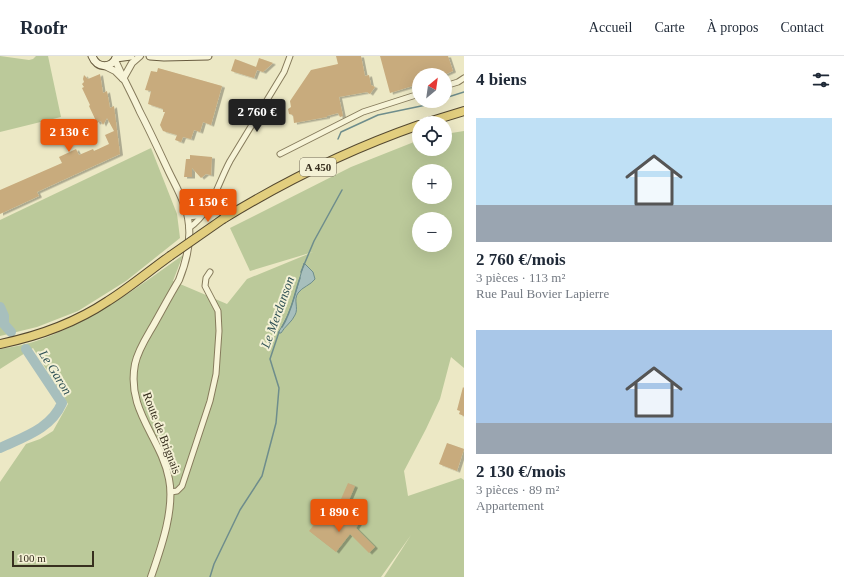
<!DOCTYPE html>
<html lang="fr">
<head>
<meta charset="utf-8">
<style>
  :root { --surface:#fff; --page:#f2f2f3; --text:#1f2937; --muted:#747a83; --line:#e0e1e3; --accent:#ea580c }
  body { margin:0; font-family:Georgia,serif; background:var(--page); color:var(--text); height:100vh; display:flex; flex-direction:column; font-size:15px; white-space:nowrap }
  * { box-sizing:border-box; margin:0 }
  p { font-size:13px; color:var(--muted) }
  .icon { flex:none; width:22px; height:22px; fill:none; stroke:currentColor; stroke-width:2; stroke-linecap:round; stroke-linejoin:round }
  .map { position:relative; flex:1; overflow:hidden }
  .details { display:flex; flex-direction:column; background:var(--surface); width:380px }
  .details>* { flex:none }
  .needle { width:26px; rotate:29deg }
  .fabs { position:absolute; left:412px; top:12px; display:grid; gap:8px }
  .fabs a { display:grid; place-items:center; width:40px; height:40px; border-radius:50%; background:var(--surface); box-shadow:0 4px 16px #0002; font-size:20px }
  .scale { position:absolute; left:12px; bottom:10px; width:82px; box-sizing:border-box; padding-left:4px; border:2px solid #372f1f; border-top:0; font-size:11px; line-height:14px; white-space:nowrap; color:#372f1f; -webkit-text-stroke:3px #f4f1d5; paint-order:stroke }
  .price { position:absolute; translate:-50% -34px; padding:0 9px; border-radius:4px; background:var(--accent); color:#fff; font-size:13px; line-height:26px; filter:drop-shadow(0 1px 2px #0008) }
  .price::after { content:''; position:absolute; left:50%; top:24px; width:12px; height:9px; margin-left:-6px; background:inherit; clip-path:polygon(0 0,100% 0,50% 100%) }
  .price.selected { background:#222; color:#fff }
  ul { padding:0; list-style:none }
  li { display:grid; align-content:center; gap:8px; height:212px; padding:0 12px }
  li span { display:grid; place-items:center; height:124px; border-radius:0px; color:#555 }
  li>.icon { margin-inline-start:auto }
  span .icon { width:72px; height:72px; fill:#fffc; stroke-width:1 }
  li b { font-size:17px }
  h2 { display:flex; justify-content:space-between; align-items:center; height:48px; padding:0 12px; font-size:17px }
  header { display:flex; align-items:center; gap:24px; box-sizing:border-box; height:56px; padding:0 20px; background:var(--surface); border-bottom:1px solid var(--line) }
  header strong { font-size:19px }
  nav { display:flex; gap:22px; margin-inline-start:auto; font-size:14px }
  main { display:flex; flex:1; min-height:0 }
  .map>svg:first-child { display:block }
  .green { fill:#bbc99a; fill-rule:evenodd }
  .water { fill:#a7bfbd; stroke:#6e8d8c }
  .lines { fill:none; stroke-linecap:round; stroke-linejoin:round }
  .stream { stroke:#6e8d8c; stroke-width:1.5 }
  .river { stroke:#a7bfbd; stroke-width:10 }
  .building { fill:#c8ab7d; filter:url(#shadow) }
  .minor-casing { stroke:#867b5c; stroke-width:7 }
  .tertiary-casing { stroke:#867b5c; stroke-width:8 }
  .secondary-casing { stroke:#685b3f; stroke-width:9 }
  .trunk-casing { stroke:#544830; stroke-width:10 }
  .minor { stroke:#f7f4d8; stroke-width:5 }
  .tertiary { stroke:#f7f4d8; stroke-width:6 }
  .secondary { stroke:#f7f4d8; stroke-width:7 }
  .trunk { stroke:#e2ce7e; stroke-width:8 }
  .trunk-bridge-casing { stroke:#544830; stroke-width:10; stroke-linecap:butt }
  .trunk-bridge { stroke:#e2ce7e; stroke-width:8 }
  .labels { text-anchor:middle; stroke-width:4; stroke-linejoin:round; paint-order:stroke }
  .shield { fill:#f4f1d5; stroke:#706956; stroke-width:1 }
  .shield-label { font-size:11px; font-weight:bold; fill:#372f1f }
  .street-label { font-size:12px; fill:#372f1f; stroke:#f4f1d5 }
  .water-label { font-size:13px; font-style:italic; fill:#2f5156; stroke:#f4f1d5 }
</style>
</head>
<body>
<header>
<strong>Roofr</strong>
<nav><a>Accueil</a><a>Carte</a><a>À propos</a><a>Contact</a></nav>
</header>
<main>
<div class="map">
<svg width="464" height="521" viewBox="0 0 464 521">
  <defs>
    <filter id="shadow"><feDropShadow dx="3" dy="1.5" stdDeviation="0" flood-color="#0004"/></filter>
  </defs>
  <rect width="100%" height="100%" fill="#ece8c5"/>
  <g class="green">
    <path d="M0,0L29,4L33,3L36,0H48L61,61L0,76Z"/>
    <path d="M464,75V312L451,301L440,343L426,373L404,415L408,440L461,422L464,424V521H384L411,479L381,521H0V426L26,388L40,383L53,375L68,348L33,292L0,313V293C14,291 28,288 42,283C94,264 138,231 183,199L173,225L227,248L247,223L313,196L250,215L230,172L351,111L419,84V93H445V78ZM419,115H445V141H419ZM419,163H445V189H419Z"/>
    <path d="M151,92L177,158L180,182L126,225L78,255L37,271L0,280V164Z"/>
  </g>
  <path class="water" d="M304,207L313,216L315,223C311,229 302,231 298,237C293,244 299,252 295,259C292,266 285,270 281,277H278C292,256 297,231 304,207Z"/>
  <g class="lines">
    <g class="stream">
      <path d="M445,42L464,36"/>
      <path d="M338,83L341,76L378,59L426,49L438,45"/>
      <path d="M301,216L314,185L342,134"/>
      <path d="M282,271C292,256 294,238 300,222"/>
      <path d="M210,521L214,508L240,454L262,420L276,367L279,332L270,303L279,276"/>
    </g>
    <g class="river">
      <path d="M0,251L4,260V268L11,276"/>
      <path d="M0,392C23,381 51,373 62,347L26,293"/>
    </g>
  </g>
  <g class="building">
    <path d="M336,0H361L365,20L369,19L371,29L375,31L370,38L367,36L339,41L343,60L340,61L338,57L327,60V61L294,67L293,59L289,58L288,53L291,51L290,45L311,14L338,8Z"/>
    <path d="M380,0H448L453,15L444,19H419V28L390,37Z"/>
    <path d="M259,2L273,7L263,16L257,14L254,22L231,15L235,3L256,11Z"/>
    <path d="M158,12L222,30L211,69L203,66L200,76L194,74L191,83L183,81L181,86L175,84L177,79L163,75L160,69L165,56H163V53L148,48L151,35L145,34L151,15L157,16Z"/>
    <path d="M100,18L103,37L107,35L110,52L114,50L120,98L37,136L39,140L0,158V134L62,107L59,101L76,93L79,99L93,93L94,95L109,88L105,79L114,75L107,62L103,69L101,65L97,67L89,50L90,49L82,32L84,31L82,28L84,26L83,23L84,19L88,23Z"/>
    <path d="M190,99L212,101L211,119L206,118L201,122L192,112V121H184L186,103H190Z"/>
    <path d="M463,331L464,332V360L459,358L460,355L457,354Z"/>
    <path d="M447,387L464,393L457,415L439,408Z"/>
    <path d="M348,427L355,430L349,444L346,443L345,444L341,443Z"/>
    <path d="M319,462L361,464L356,472L375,491L369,497L350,478L336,496L309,475Z"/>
  </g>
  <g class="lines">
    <g class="minor-casing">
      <g id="minor">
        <path d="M445,30L458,26L464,22"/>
        <path d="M280,98L363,56L419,38"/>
        <path d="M188,161L197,160L205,153"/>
        <path d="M189,172C212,156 217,129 230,105C248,75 266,46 284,16L290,0"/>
        <path d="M171,436L177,435L182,430L210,345L216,318L219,275L218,255L205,230L206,222L210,216"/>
      </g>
    </g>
    <g class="tertiary-casing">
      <g id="tertiary">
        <path d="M115,4C123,22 132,38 140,56C150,75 159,95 168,114C175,129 185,145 188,162C192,183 187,204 179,224C170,239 162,254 153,270C146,282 138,294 135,308C126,355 161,381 169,423C175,453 161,492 151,521"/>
        <path d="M105,10L115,15L122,22"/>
        <path d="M123,23L132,7L140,0"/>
      </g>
    </g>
    <g class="secondary-casing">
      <g id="secondary">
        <path d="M92,0C97,13 112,13 117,0"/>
        <path d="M150,0L164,1L208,0"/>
        <path d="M116,2L131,0"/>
      </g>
    </g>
    <g class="trunk-casing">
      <g id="trunk">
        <path d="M425,67L464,55"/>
        <path d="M223,163C285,125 350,93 419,69"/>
        <path d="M0,288C39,280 75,267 108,245C129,232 149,215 170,200"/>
      </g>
    </g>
    <use href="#minor" class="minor"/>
    <use href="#tertiary" class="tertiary"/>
    <use href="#secondary" class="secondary"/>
    <use href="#trunk" class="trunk"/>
    <g class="trunk-bridge-casing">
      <path id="trunk-bridge" d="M170,200L223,163"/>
    </g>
    <use href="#trunk-bridge" class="trunk-bridge"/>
  </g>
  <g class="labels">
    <rect class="shield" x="300" y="102" width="36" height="18" rx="3"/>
    <g class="shield-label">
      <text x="318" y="115">A 450</text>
    </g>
    <g class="street-label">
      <text transform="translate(162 377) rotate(69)" y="4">Route de Brignais</text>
    </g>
    <g class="water-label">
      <text transform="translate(277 256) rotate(-70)" y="5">Le Merdanson</text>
      <text transform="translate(56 316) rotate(58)" y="5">Le Garon</text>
    </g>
  </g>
</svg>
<div class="fabs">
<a><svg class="needle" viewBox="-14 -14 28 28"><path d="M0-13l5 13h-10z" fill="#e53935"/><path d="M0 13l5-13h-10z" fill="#747a83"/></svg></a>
<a><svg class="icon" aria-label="locate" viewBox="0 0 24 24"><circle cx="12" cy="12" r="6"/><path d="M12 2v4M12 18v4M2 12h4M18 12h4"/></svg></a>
<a>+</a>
<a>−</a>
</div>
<div class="scale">100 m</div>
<b class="price selected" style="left:257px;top:77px">2 760 €</b>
<b class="price" style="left:69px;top:97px">2 130 €</b>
<b class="price" style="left:208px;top:167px">1 150 €</b>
<b class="price" style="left:339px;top:477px">1 890 €</b>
</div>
<section class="details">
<h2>4 biens<svg class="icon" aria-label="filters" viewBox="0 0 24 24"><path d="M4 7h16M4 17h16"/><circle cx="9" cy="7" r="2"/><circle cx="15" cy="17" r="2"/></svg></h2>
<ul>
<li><span style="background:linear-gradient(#bfe0f5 70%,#9aa5b1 0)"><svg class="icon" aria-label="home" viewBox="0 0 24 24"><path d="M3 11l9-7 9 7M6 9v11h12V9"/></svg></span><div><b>2 760 €/mois</b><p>3 pièces · 113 m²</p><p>Rue Paul Bovier Lapierre</p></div></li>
<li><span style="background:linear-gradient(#a9c7e8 75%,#9aa5b1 0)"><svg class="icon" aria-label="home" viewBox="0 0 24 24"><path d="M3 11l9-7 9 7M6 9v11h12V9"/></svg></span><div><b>2 130 €/mois</b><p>3 pièces · 89 m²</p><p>Appartement</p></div></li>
</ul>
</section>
</main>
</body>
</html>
